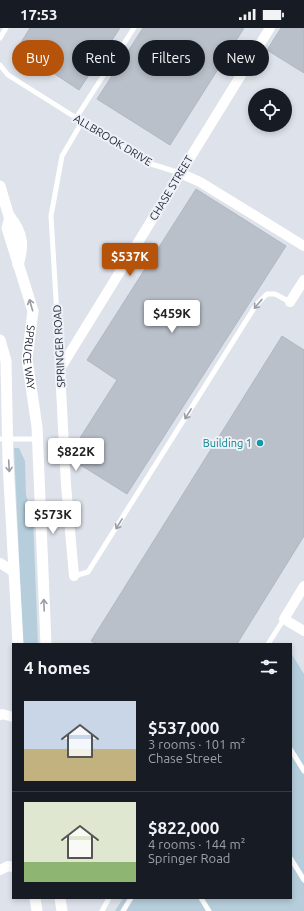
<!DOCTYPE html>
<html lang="en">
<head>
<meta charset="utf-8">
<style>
  :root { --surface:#171b24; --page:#242831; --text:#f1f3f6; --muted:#9ea1a6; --line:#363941; --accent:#b45309 }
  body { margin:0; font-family:Ubuntu,sans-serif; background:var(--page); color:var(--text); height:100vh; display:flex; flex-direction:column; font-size:15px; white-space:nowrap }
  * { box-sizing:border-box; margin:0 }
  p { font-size:13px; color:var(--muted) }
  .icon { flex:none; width:22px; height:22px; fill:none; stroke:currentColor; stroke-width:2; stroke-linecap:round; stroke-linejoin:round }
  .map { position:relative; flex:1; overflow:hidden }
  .side { position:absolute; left:12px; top:615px; width:280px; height:256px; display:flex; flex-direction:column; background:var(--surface); border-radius:0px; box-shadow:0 2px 6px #0003 }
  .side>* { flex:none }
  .top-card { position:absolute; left:12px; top:12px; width:280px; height:36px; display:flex; gap:8px }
  .tools { position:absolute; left:248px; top:60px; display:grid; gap:8px }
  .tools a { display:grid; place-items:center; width:44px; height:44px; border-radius:50%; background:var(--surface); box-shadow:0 2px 6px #0003; font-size:20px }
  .price { position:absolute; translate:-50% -34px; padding:0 9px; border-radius:4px; background:#fff; color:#222; font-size:13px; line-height:26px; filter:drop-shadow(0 1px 2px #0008) }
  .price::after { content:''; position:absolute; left:50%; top:24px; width:12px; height:9px; margin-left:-6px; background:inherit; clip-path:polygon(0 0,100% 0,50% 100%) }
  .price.selected { background:var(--accent); color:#fff }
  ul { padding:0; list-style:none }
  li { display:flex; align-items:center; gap:12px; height:100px; padding:0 12px }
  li+li { border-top:1px solid var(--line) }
  li span { display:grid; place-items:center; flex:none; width:112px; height:80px; border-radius:0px; color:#555 }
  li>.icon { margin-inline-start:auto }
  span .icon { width:48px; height:48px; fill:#fffc; stroke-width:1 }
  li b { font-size:17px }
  h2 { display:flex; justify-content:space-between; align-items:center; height:48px; padding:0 12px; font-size:17px }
  .chip { padding:0 14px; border-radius:18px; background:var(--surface); box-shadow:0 2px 6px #0003; font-size:14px; line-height:36px }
  .chip.selected { background:var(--accent); color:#fff }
  .status { display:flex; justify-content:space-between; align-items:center; height:28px; padding:0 20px; background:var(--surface); direction:ltr }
  .status svg { height:11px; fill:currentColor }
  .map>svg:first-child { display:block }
  .green { fill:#b6cedc }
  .building { fill:#bac0ca; stroke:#b0b7c3 }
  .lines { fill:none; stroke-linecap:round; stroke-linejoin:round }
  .service { stroke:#fff; stroke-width:5 }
  .minor { stroke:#fff; stroke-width:10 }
  .tertiary { stroke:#fff; stroke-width:11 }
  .oneway { stroke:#9a9ca6 }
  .culture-dot { fill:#0f9aa8; stroke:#eef2f7; stroke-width:1.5 }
  .labels { text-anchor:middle; stroke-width:4; stroke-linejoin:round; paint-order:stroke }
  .street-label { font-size:11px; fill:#1f2439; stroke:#eef2f7 }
  .culture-label { font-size:11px; fill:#0d838f; stroke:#eef2f7; text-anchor:end }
</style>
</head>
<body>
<div class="status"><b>17:53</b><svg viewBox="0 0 49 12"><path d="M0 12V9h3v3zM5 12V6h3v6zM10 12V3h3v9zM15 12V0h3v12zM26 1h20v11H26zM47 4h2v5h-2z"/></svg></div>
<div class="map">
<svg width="304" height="883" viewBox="0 0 304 883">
  <rect width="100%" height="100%" fill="#dee2ea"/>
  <g class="green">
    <path d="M14,420H19L25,433L26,467L33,489L38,616H23Z"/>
    <path d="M291,625L304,646V883H115L123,870H291Z"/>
  </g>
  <g class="building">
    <path d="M30,0H120L79,62L17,21Z"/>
    <path d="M143,0H244L170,117L97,71Z"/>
    <path d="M281,0H304V45L267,22Z"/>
    <path d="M196,161L286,218L127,466L71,431V424L117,352L87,332Z"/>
    <path d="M282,308L304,322V508L237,616H97L91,613Z"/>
  </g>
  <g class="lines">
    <g class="service">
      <path d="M0,10L6,0"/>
      <path d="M0,37L8,47L148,135L180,145"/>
      <path d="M76,90L134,0"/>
      <path d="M60,338L51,188L62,128L82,94"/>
      <path d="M0,411H37"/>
      <path d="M74,548L88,544L256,277L267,266H275L290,274"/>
      <path d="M268,616L284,591"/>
      <path d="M291,722L304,743"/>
      <path d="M291,831L304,852"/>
      <path d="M201,870L209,883"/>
      <path d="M102,883L109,870"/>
      <path d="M123,883L131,870"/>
    </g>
    <g class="minor">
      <path d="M180,145L200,154L304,218"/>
      <path d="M290,274L304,252"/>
      <path d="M0,535L14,544"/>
      <path d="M74,548L66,457L60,341L270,0"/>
      <path d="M304,558L284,591L304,603"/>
      <path d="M0,687L2,686L13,689"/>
      <path d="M0,842L8,838L13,839"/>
    </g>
    <g class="tertiary">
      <path d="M0,158L11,195"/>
      <path id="s1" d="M10,189L7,200L33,283L27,331L37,399L46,616"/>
      <path d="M10,189C23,205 24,218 18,237"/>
      <path d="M0,312L6,333L8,434L18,616"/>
      <path d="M35,870L37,883"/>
      <path d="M60,870L62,883"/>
    </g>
  </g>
  <defs><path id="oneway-shaft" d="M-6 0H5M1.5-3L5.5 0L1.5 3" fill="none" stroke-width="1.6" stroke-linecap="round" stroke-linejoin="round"/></defs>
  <g class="oneway">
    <use href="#oneway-shaft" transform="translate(258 276) rotate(130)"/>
    <use href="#oneway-shaft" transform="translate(31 277) rotate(-106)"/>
    <use href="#oneway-shaft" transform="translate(188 386) rotate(122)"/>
    <use href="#oneway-shaft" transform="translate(9 438) rotate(87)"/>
    <use href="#oneway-shaft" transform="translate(119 496) rotate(122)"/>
    <use href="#oneway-shaft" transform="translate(44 577) rotate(-92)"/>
  </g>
  <circle class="culture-dot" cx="260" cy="415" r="4"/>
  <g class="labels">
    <g class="street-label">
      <text transform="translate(113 112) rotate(31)" y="4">ALLBROOK DRIVE</text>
      <text transform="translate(171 160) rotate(-59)" y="4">CHASE STREET</text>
      <text transform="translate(59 318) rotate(-93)" y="4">SPRINGER ROAD</text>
      <text dy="4" stroke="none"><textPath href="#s1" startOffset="145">SPRUCE WAY</textPath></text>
    </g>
    <g class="culture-label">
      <text x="252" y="419">Building 1</text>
    </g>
  </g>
</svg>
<div class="tools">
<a><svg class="icon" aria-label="locate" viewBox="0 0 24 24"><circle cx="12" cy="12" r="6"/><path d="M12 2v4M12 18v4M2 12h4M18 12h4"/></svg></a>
</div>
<b class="price selected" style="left:130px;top:249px">$537K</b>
<b class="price" style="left:172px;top:306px">$459K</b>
<b class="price" style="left:76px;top:444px">$822K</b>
<b class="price" style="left:53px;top:507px">$573K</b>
<div class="top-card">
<a class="chip selected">Buy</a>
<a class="chip">Rent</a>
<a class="chip">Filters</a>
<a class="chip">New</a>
</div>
<section class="side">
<h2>4 homes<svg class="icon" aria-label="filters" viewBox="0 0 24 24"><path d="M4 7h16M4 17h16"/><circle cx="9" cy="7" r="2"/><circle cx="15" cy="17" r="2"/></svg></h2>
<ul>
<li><span style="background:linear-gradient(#c9d6e8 60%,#c2b280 0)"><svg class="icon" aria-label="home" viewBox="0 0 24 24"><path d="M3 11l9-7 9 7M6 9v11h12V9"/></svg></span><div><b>$537,000</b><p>3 rooms · 101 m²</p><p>Chase Street</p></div></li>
<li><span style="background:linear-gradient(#dfe7d0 75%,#8fb573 0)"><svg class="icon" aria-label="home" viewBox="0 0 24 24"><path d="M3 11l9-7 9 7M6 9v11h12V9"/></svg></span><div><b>$822,000</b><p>4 rooms · 144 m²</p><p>Springer Road</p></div></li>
</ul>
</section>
</div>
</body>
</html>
